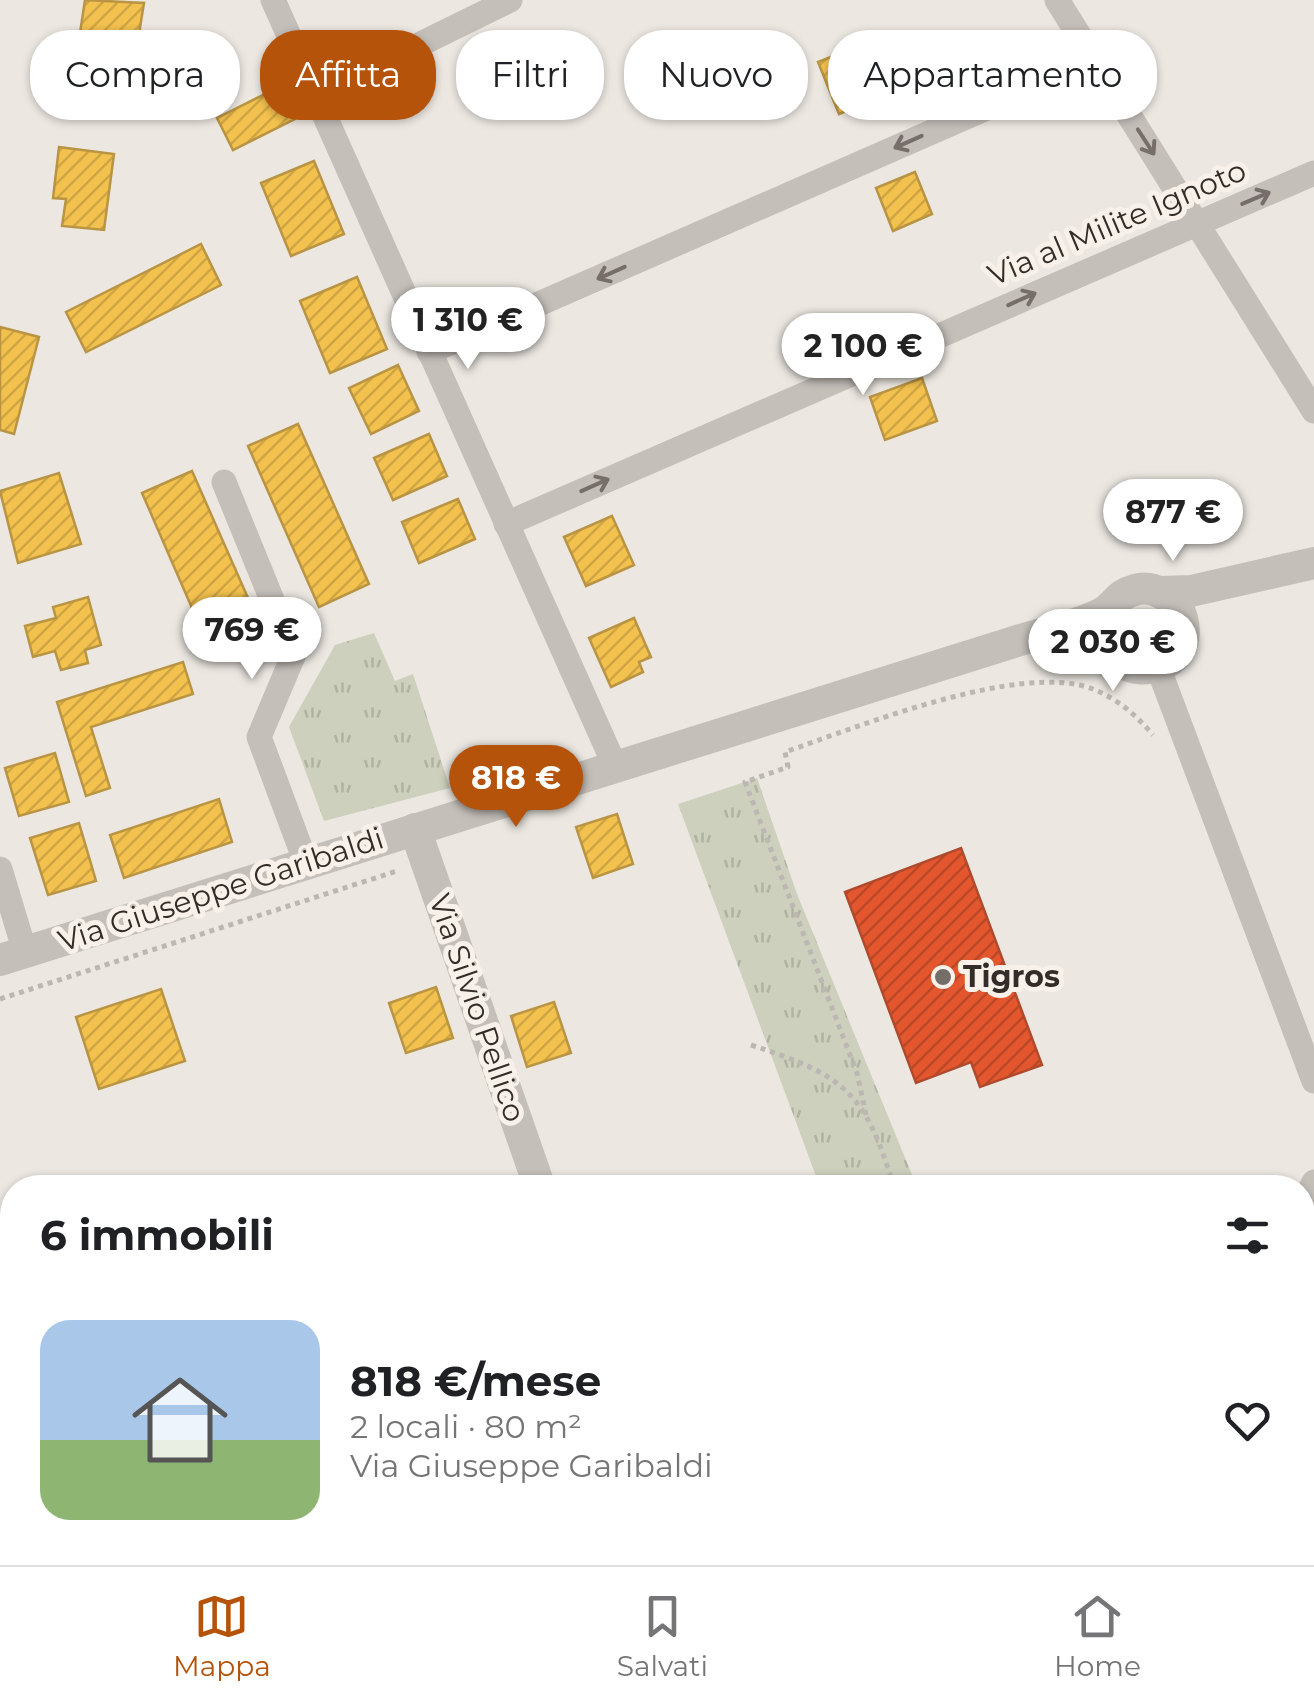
<!DOCTYPE html>
<html lang="it">
<head>
<meta charset="utf-8">
<style>
  :root { --surface:#fff; --page:#f6f6f6; --text:#202124; --muted:#757577; --line:#e0e0e0; --accent:#b45309 }
  body { margin:0; font-family:Montserrat,sans-serif; background:var(--page); color:var(--text); height:100vh; display:flex; flex-direction:column; font-size:38px; white-space:nowrap }
  * { box-sizing:border-box; margin:0 }
  p { font-size:32px; color:var(--muted) }
  .icon { flex:none; width:55px; height:55px; fill:none; stroke:currentColor; stroke-width:2; stroke-linecap:round; stroke-linejoin:round }
  .map { position:relative; flex:1; overflow:hidden }
  .drawer { position:absolute; left:0px; top:1175px; width:1315px; height:390px; display:flex; flex-direction:column; background:var(--surface); border-radius:40px 40px 0 0; box-shadow:0 2px 8px #0004 }
  .drawer>* { flex:none }
  .hud { position:absolute; left:30px; top:30px; width:1255px; height:90px; display:flex; gap:20px }
  .price { position:absolute; translate:-50% -85px; padding:0 22px; border-radius:35px; background:#fff; color:#222; font-size:32px; line-height:65px; filter:drop-shadow(0 2px 5px #0008) }
  .price::after { content:''; position:absolute; left:50%; top:60px; width:30px; height:22px; margin-left:-15px; background:inherit; clip-path:polygon(0 0,100% 0,50% 100%) }
  .price.current { background:var(--accent); color:#fff }
  ul { padding:0; list-style:none }
  li { display:flex; align-items:center; gap:30px; height:250px; padding:0 40px }
  li span { display:grid; place-items:center; flex:none; width:280px; height:200px; border-radius:30px; color:#555 }
  li>.icon { margin-inline-start:auto }
  span .icon { width:120px; height:120px; fill:#fffc; stroke-width:1 }
  li b { font-size:42px }
  h2 { display:flex; justify-content:space-between; align-items:center; height:120px; padding:0 40px; font-size:42px }
  .pill { padding:0 35px; border-radius:40px; background:var(--surface); box-shadow:0 2px 8px #0004; font-size:35px; line-height:90px }
  .pill.current { background:var(--accent); color:#fff }
  .menu { display:flex; justify-content:space-around; align-items:center; height:140px; border-top:2px solid var(--line); background:var(--surface); font-size:28px; color:var(--muted) }
  .menu a { display:grid; justify-items:center; gap:5px }
  .menu .current { color:var(--accent) }
  .map>svg:first-child { display:block }
  .park { fill:url(#park-tufts) }
  .homes { fill:url(#homes-hatch); stroke:#b99443; stroke-width:2.5 }
  .shops { fill:url(#shops-hatch); stroke:#b04a2c; stroke-width:2.5 }
  .schools { fill:url(#schools-hatch); stroke:#3c6c96; stroke-width:2.5 }
  .lines { fill:none; stroke-linecap:round; stroke-linejoin:round }
  .path { stroke:#bdb7b3; stroke-width:5; stroke-dasharray:5 5; stroke-linecap:butt }
  .minor { stroke:#c5bfba; stroke-width:25 }
  .tertiary { stroke:#c5bfba; stroke-width:32 }
  .oneway { stroke:#766e6a }
  .poi-dot { fill:#756d69; stroke:#f8f1e9; stroke-width:4 }
  .labels { text-anchor:middle; stroke-width:10; stroke-linejoin:round; paint-order:stroke }
  .street-label { font-size:30px; fill:#352c29; stroke:#f8f1e9 }
  .poi-label { font-size:30px; font-weight:bold; fill:#352c29; stroke:#f8f1e9; text-anchor:start }
</style>
</head>
<body>
<div class="map">
<svg width="1314" height="1565" viewBox="0 0 1314 1565">
  <defs>
    <pattern id="park-tufts" width="24" height="20" patternUnits="userSpaceOnUse" patternTransform="scale(2.5)"><rect width="24" height="20" fill="#cdd0bc"/><path d="M3 7l-1-3M5 7V3M7 7l1-3M15 17l-1-3M17 17v-4M19 17l1-3" fill="none" stroke="#b1b3a2"/></pattern>
    <pattern id="homes-hatch" width="6" height="6" patternUnits="userSpaceOnUse" patternTransform="scale(2.5)"><rect width="6" height="6" fill="#f2c14e"/><path d="M-1 1l2-2M0 6l6-6M5 7l2-2" fill="none" stroke="#d0a644"/></pattern>
    <pattern id="shops-hatch" width="6" height="6" patternUnits="userSpaceOnUse" patternTransform="scale(2.5)"><rect width="6" height="6" fill="#e4572e"/><path d="M-1 1l2-2M0 6l6-6M5 7l2-2" fill="none" stroke="#ba4827"/></pattern>
    <pattern id="schools-hatch" width="6" height="6" patternUnits="userSpaceOnUse" patternTransform="scale(2.5)"><rect width="6" height="6" fill="#3f88c5"/><path d="M-1 1l2-2M0 6l6-6M5 7l2-2" fill="none" stroke="#366fa0"/></pattern>
  </defs>
  <rect width="100%" height="100%" fill="#ece7e1"/>
  <g class="park">
    <path d="M374,633L395,681L413,674L450,788L324,821L289,727L335,645Z"/>
    <path d="M757,778L797,894L917,1187H820L678,804Z"/>
    <path d="M959,1553H1095L1067,1565H964Z"/>
  </g>
  <g class="homes">
    <path d="M85,0L144,3L126,114L69,105Z"/>
    <path d="M985,40L1000,80L948,99L933,60Z"/>
    <path d="M869,42L890,93L839,114L818,62Z"/>
    <path d="M283,85L299,117L233,150L217,118Z"/>
    <path d="M59,147L114,154L104,230L62,226L66,199L53,198Z"/>
    <path d="M314,161L344,234L291,256L261,183Z"/>
    <path d="M915,172L932,214L893,231L876,188Z"/>
    <path d="M201,244L221,285L86,352L66,312Z"/>
    <path d="M357,277L387,349L330,373L300,301Z"/>
    <path d="M0,327L39,337L14,434L0,430Z"/>
    <path d="M398,365L419,411L371,434L349,388Z"/>
    <path d="M922,378L937,421L885,440L870,397Z"/>
    <path d="M298,424L369,584L319,607L248,446Z"/>
    <path d="M429,434L447,476L393,500L374,458Z"/>
    <path d="M192,471L263,632L212,654L142,493Z"/>
    <path d="M59,473L81,544L18,563L0,491Z"/>
    <path d="M458,499L475,539L419,563L402,522Z"/>
    <path d="M612,516L634,565L586,586L564,537Z"/>
    <path d="M88,597L101,645L85,650L88,663L61,670L55,651L33,657L25,626L56,618L53,607Z"/>
    <path d="M634,618L651,657L639,662L643,672L611,687L589,638Z"/>
    <path d="M183,662L193,694L91,727L110,788L86,796L57,702Z"/>
    <path d="M55,753L69,802L19,816L5,768Z"/>
    <path d="M219,799L232,842L124,878L110,835Z"/>
    <path d="M617,814L633,864L593,878L576,827Z"/>
    <path d="M79,823L96,881L48,895L30,838Z"/>
    <path d="M436,987L453,1038L406,1053L389,1003Z"/>
    <path d="M161,989L185,1061L99,1089L76,1017Z"/>
    <path d="M554,1002L571,1053L527,1067L511,1016Z"/>
    <path d="M862,1552H925L930,1565H867Z"/>
  </g>
  <path class="shops" d="M961,848L1042,1065L980,1087L971,1062L916,1083L845,892Z"/>
  <g class="schools">
    <path d="M12,1230V1281L2,1284L0,1290V1234Z"/>
    <path d="M0,1320L12,1348V1378L0,1381Z"/>
    <path d="M12,1494V1540L0,1544V1499Z"/>
  </g>
  <g class="lines">
    <g class="path">
      <path d="M0,999L397,871"/>
      <path d="M751,1045C844,1075 866,1092 894,1188"/>
      <path d="M866,1115L857,1073L745,782L788,767L785,752C858,727 1020,661 1093,689C1119,700 1135,714 1153,735"/>
      <path d="M1120,1552L1125,1565"/>
    </g>
    <g class="minor">
      <path d="M273,0L615,766"/>
      <path d="M1057,0L1314,411"/>
      <path d="M317,95L510,0"/>
      <path d="M429,352L1094,61"/>
      <path d="M224,482L294,654L259,737L306,863"/>
      <path d="M506,524L1314,173"/>
      <path d="M1158,667L1314,1081"/>
      <path d="M0,869L25,952"/>
      <path d="M1302,1206L1314,1182"/>
      <path d="M1277,1552L1283,1565"/>
      <path d="M1169,1565L1197,1552"/>
    </g>
    <g class="tertiary">
      <path d="M1160,592L1191,591L1314,563"/>
      <path d="M415,829L540,1188"/>
      <path d="M0,960L1014,642C1037,634 1091,623 1108,609C1117,602 1120,594 1132,591C1142,587 1152,588 1161,593C1173,599 1181,610 1183,623C1194,687 1082,684 1108,610"/>
      <path d="M667,1552L672,1565"/>
    </g>
  </g>
  <defs><path id="oneway-shaft" d="M-6 0H5M1.5-3L5.5 0L1.5 3" fill="none" stroke-width="1.6" stroke-linecap="round" stroke-linejoin="round" transform="scale(2.5)"/></defs>
  <g class="oneway">
    <use href="#oneway-shaft" transform="translate(908 142) rotate(156)"/>
    <use href="#oneway-shaft" transform="translate(1146 142) rotate(57)"/>
    <use href="#oneway-shaft" transform="translate(1256 198) rotate(-23)"/>
    <use href="#oneway-shaft" transform="translate(611 273) rotate(156)"/>
    <use href="#oneway-shaft" transform="translate(1022 299) rotate(-24)"/>
    <use href="#oneway-shaft" transform="translate(595 485) rotate(-24)"/>
  </g>
  <circle class="poi-dot" cx="943" cy="977" r="10"/>
  <g class="labels">
    <g class="street-label">
      <text transform="translate(1117 223) rotate(-23)" y="10">Via al Milite Ignoto</text>
      <text transform="translate(221 890) rotate(-18)" y="10">Via Giuseppe Garibaldi</text>
      <text transform="translate(477 1008) rotate(71)" y="10">Via Silvio Pellico</text>
    </g>
    <g class="poi-label">
      <text x="963" y="987">Tigros</text>
    </g>
  </g>
</svg>
<b class="price" style="left:468px;top:372px">1 310 €</b>
<b class="price" style="left:863px;top:398px">2 100 €</b>
<b class="price" style="left:1173px;top:564px">877 €</b>
<b class="price" style="left:252px;top:682px">769 €</b>
<b class="price" style="left:1113px;top:694px">2 030 €</b>
<b class="price current" style="left:516px;top:830px">818 €</b>
<div class="hud">
<a class="pill">Compra</a>
<a class="pill current">Affitta</a>
<a class="pill">Filtri</a>
<a class="pill">Nuovo</a>
<a class="pill">Appartamento</a>
</div>
<section class="drawer">
<h2>6 immobili<svg class="icon" aria-label="filters" viewBox="0 0 24 24"><path d="M4 7h16M4 17h16"/><circle cx="9" cy="7" r="2"/><circle cx="15" cy="17" r="2"/></svg></h2>
<ul>
<li><span style="background:linear-gradient(#a9c7e8 60%,#8fb573 0)"><svg class="icon" aria-label="home" viewBox="0 0 24 24"><path d="M3 11l9-7 9 7M6 9v11h12V9"/></svg></span><div><b>818 €/mese</b><p>2 locali · 80 m²</p><p>Via Giuseppe Garibaldi</p></div><svg class="icon" aria-label="heart" viewBox="0 0 24 24"><path d="M12 20l-8-8c-3-5 5-10 8-4 3-6 11-1 8 4z"/></svg></li>
</ul>
</section>
</div>
<nav class="menu">
<a class="current"><svg class="icon" aria-label="map" viewBox="0 0 24 24"><path d="M3 6l6-2 6 2 6-2v14l-6 2-6-2-6 2zM9 4v14M15 6v14"/></svg>Mappa</a>
<a><svg class="icon" aria-label="saved" viewBox="0 0 24 24"><path d="M7 4h10v16l-5-4-5 4z"/></svg>Salvati</a>
<a><svg class="icon" aria-label="home" viewBox="0 0 24 24"><path d="M3 11l9-7 9 7M6 9v11h12V9"/></svg>Home</a>
</nav>
</body>
</html>
